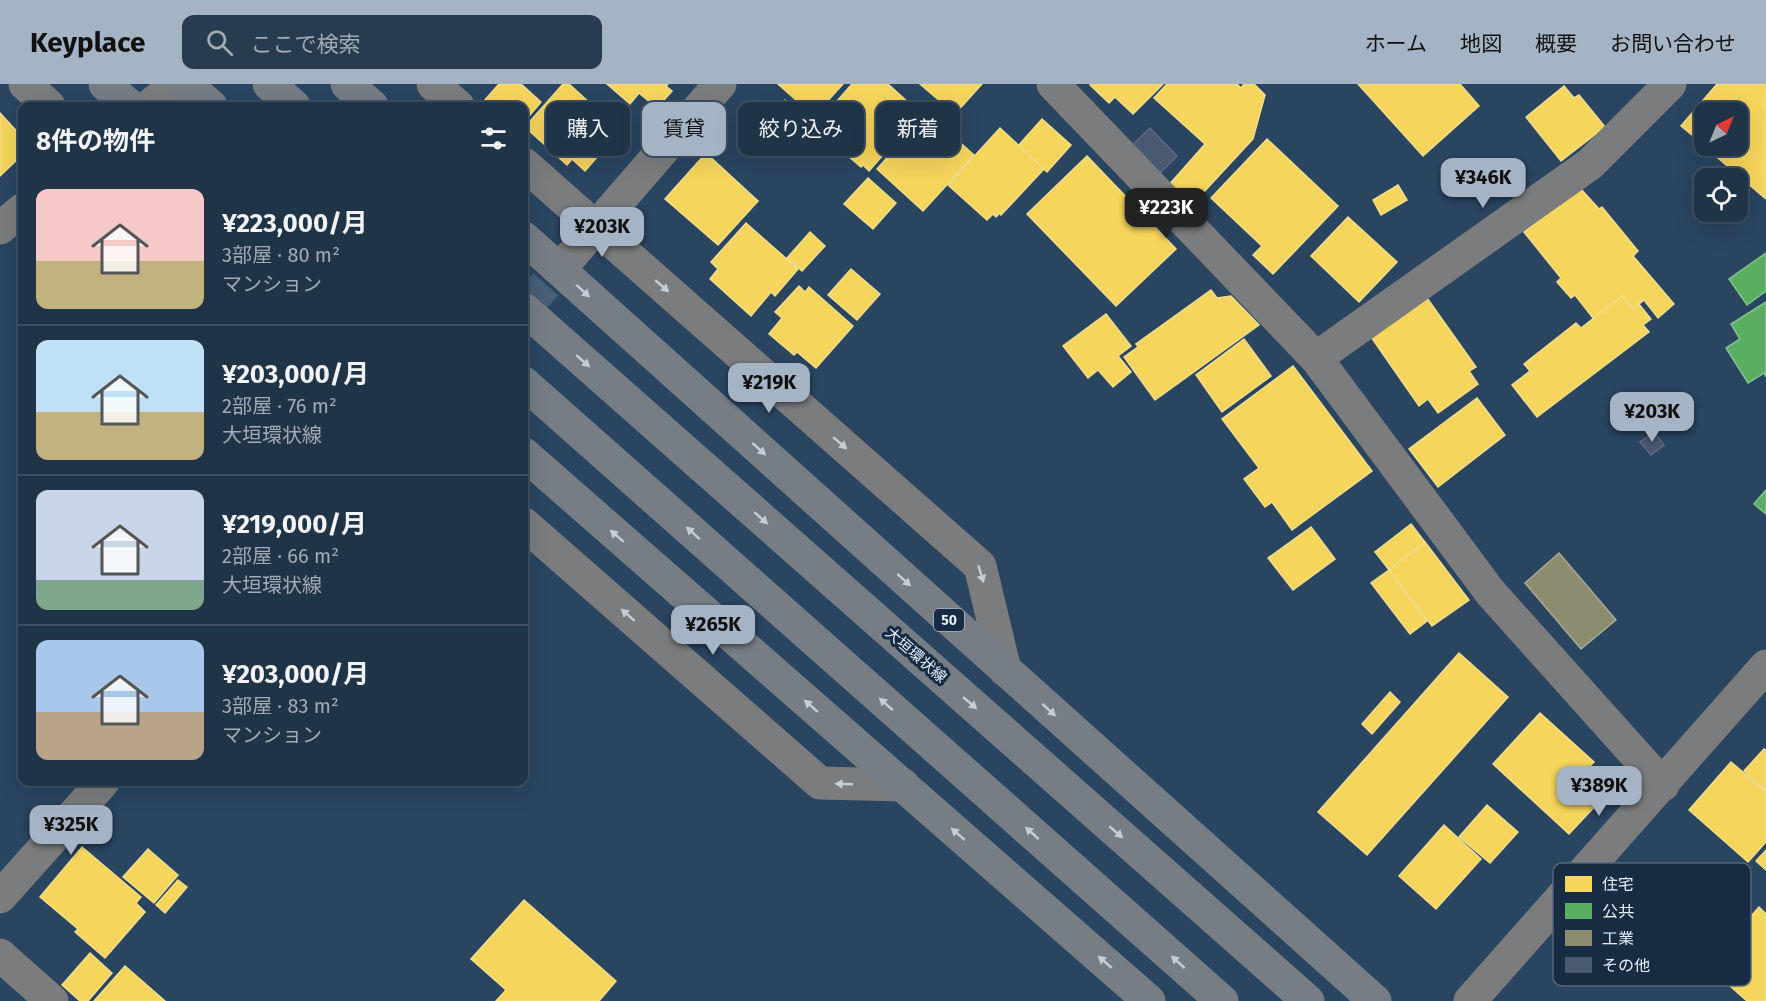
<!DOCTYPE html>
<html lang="ja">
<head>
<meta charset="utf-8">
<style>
  :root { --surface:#203448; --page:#283c4f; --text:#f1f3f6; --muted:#a2aab4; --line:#3d4f60; --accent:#a4b4c5 }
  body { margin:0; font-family:"Fira Sans","Noto Sans JP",sans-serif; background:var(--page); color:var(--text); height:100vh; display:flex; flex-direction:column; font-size:22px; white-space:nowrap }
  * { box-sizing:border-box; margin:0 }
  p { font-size:20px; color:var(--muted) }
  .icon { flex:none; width:33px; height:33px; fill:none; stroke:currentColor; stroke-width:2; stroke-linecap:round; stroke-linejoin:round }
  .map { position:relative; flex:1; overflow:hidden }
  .panel { position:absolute; left:18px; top:18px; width:510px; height:684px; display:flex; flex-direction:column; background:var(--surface); border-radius:12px; box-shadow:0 6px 24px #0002,0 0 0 2px var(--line) }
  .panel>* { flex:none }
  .guide { position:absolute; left:546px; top:18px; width:570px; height:54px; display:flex; gap:12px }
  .needle { width:39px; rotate:43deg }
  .tools { position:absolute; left:1694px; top:18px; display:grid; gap:12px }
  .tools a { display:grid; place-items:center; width:54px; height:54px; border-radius:12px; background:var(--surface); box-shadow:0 6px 24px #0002,0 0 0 2px var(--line); font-size:30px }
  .price { position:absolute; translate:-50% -51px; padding:0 14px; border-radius:12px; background:var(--accent); color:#111; font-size:20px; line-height:39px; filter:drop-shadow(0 2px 3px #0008) }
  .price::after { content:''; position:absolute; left:50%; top:36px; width:18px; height:14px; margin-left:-9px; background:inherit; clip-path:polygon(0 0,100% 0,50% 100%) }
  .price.selected { background:#222; color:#fff }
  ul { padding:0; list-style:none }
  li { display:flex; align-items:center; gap:18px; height:150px; padding:0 18px }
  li+li { border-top:2px solid var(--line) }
  li span { display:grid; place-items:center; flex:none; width:168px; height:120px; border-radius:12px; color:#555 }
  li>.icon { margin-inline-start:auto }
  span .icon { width:72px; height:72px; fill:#fffc; stroke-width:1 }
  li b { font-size:26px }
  h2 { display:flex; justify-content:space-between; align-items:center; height:72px; padding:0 18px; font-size:26px }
  .tag { padding:0 21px; border-radius:12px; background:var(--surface); box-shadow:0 6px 24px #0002,0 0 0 2px var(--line); font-size:21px; line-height:54px }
  .tag.selected { background:var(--accent); color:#111 }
  header { display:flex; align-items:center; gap:36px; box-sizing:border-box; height:84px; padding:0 30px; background:var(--accent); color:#111 }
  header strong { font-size:28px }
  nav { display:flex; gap:33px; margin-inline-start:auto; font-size:21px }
  .search { width:420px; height:54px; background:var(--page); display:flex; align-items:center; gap:15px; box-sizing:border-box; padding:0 21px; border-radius:12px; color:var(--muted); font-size:22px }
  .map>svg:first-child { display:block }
  .homes { fill:#f6d55c; stroke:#f1dd8c; stroke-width:1.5 }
  .public { fill:#5aae61; stroke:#84c290; stroke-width:1.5 }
  .industry { fill:#8c8c6e; stroke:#a7aa99; stroke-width:1.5 }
  .building { fill:#4a5972; stroke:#5c6a83; stroke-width:1.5 }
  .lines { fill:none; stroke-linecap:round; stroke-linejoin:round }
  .minor-tunnel { stroke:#465f77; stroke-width:33; stroke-dasharray:33 16; stroke-linecap:butt }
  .minor { stroke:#7a7c7d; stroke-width:33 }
  .tertiary { stroke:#7a7c7d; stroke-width:33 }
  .primary { stroke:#757d85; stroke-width:33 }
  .primary-bridge { stroke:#757d85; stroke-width:33 }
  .oneway { fill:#c5cdd6 }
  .oneway2 { fill:#c3ced8 }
  .labels { text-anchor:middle; stroke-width:6; stroke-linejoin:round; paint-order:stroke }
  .shield { fill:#172b42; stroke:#a7b5c4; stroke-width:1.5 }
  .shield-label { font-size:14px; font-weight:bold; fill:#e5f0fc }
  .street-label { font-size:15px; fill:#e5f0fc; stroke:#172b42 }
  .key { fill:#172b42; stroke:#55667a; stroke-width:1.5 }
  .key-label { font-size:16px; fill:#e5f0fc }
</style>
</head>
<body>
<header>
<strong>Keyplace</strong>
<div class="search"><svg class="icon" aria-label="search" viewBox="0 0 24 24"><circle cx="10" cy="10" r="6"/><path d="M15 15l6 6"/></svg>ここで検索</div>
<nav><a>ホーム</a><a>地図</a><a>概要</a><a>お問い合わせ</a></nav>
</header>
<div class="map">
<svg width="1766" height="917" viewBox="0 0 1766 917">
  <rect width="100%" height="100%" fill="#2a4560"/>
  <g class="homes">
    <path d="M499,0H521L541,18L524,38V22H489L483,18Z"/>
    <path d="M563,0H569L615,42L607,52L612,56L585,87L572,75L567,81L525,43Z"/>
    <path d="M607,0H668L666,2L672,7L657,24L639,9L630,20Z"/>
    <path d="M778,0H843L814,32Z"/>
    <path d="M852,0H888L920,29L869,87L863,81L861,83L827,54L842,37L830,25Z"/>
    <path d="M920,0H982L955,30Z"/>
    <path d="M1092,0H1163L1133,30L1115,13L1109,19L1090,1Z"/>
    <path d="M1167,0H1237L1241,4L1244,0H1254L1265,11L1253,55L1190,123L1168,102L1205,60L1154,14Z"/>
    <path d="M1358,0H1460L1479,22L1423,72Z"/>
    <path d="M1717,0H1766V115L1704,62H1737V28H1704V61L1681,42Z"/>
    <path d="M1564,2L1574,14L1579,11L1605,43L1561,77L1526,33Z"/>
    <path d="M785,16L814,41L789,70L760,45Z"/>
    <path d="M0,29L22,53V71L0,92Z"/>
    <path d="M927,29L974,71L923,127L877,85Z"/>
    <path d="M1042,35L1071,61L1047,88L1018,62Z"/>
    <path d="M1000,44L1044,85L1001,131L1000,129L996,133L993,130L987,136L948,101Z"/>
    <path d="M1267,55L1338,122L1273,190L1253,171L1262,162L1211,114Z"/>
    <path d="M706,69L758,117L718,161L665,115Z"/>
    <path d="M1087,72L1176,165L1116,222L1027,130Z"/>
    <path d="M868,94L896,119L873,145L844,120Z"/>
    <path d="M1398,101L1407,116L1381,131L1373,116Z"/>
    <path d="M1580,104L1599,125L1602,123L1638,167L1633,172L1674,220L1658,234L1644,216L1633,225L1623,212L1593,234L1575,211L1571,214L1557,198L1561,194L1524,148Z"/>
    <path d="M1348,133L1397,178L1359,218L1311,172Z"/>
    <path d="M746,139L798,185L775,212L771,208L751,232L710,195L718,185L711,178Z"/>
    <path d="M810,148L825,162L802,187L787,174Z"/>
    <path d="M851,185L880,210L857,236L828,211Z"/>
    <path d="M799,202L805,208L809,203L853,242L816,284L797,268L794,271L769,250L782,234L775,228Z"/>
    <path d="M1211,206L1217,214L1231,212L1259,241L1155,316L1124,273L1138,263L1136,260Z"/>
    <path d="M1622,212L1633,225L1639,220L1651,235L1643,241L1649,248L1537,333L1512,301L1530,287L1524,280L1576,239L1581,244Z"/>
    <path d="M1427,214L1476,283L1469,287L1478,300L1438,329L1428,315L1419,322L1371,253Z"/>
    <path d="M1106,230L1131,262L1118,272L1131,288L1113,303L1098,286L1088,294L1063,262Z"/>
    <path d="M1244,255L1271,292L1222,328L1196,291Z"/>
    <path d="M1293,282L1372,387L1292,446L1272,418L1265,423L1244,395L1259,384L1222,335Z"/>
    <path d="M1477,314L1505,351L1438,403L1409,365Z"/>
    <path d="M1411,440L1425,458L1389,486L1375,468Z"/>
    <path d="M1311,443L1335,475L1293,506L1268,474Z"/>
    <path d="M1425,458L1469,516L1432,542L1389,486Z"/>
    <path d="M1389,486L1427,537L1410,550L1371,499Z"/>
    <path d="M1459,569L1508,613L1367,771L1318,728Z"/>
    <path d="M1390,608L1400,618L1372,650L1362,640Z"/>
    <path d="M1540,629L1594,678L1589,683L1612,704L1569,750L1493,680Z"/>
    <path d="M1764,665L1766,666V707L1744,687Z"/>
    <path d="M1731,678L1766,708V758L1748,778L1689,726Z"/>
    <path d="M1487,721L1518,748L1490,779L1459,753Z"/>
    <path d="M1444,741L1481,775L1436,825L1399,792Z"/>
    <path d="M82,763L141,813L136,819L145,828L105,874L75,848L78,845L40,813Z"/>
    <path d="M148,765L178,791L154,819L123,793Z"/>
    <path d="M1766,766V786L1756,777Z"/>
    <path d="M178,796L187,803L165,829L156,821Z"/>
    <path d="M524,816L616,897L599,917H496L506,906L471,875Z"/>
    <path d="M1759,823L1766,830V917H1747L1712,886L1719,878L1714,874Z"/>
    <path d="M90,869L112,889L88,917H80L62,901Z"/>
    <path d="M125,882L165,917H94Z"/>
  </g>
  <g class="public">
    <path d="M1766,169V207L1747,221L1729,195Z"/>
    <path d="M1766,218V293L1764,289L1748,299L1726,264L1740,255L1731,240Z"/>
    <path d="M1766,406V430L1754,420Z"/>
  </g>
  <path class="industry" d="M1559,469L1616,536L1581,565L1525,499Z"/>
  <g class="building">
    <path d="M1150,44L1177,72L1156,93L1128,65Z"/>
    <path d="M1654,348L1664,361L1651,371L1640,358Z"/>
  </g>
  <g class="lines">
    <path class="minor-tunnel" d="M524,225L571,172"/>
    <g class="minor">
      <path d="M25,0L49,22"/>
      <path d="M433,0L458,22"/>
      <path d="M1053,0L1316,274L1490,508L1663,701"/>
      <path d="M149,22L177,0"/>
      <path d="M524,80L980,482L1005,586"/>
      <path d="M0,144L22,126"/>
      <path d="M571,172L720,0"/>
      <path d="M1316,274L1590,80L1670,0"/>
      <path d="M524,440L820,699L903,701"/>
      <path d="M0,813L103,698"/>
      <path d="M0,871L52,917"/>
    </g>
    <path class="tertiary" d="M1470,917L1766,582"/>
    <g class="primary">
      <path d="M105,0L130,22"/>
      <path d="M186,0L211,22"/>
      <path d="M269,0L294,22"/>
      <path d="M347,0L372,22"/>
      <path d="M524,154L1375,917"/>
      <path d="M524,299L1222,917"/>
      <path d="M524,370L1149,917"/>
    </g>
    <path class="primary-bridge" d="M524,225L1308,917"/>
  </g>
  <defs><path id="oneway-solid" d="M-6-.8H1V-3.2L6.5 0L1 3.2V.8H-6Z" transform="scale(1.5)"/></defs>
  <g class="oneway">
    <use href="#oneway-solid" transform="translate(662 202) rotate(41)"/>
    <use href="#oneway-solid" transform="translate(840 359) rotate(41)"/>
    <use href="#oneway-solid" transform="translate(981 490) rotate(73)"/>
    <use href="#oneway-solid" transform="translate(628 531) rotate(-139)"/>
    <use href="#oneway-solid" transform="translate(844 700) rotate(-178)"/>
  </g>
  <g class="oneway2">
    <use href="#oneway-solid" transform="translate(583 207) rotate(42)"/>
    <use href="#oneway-solid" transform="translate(583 277) rotate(41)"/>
    <use href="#oneway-solid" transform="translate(759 365) rotate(42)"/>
    <use href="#oneway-solid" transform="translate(761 434) rotate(41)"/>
    <use href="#oneway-solid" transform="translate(693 449) rotate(-138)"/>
    <use href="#oneway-solid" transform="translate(617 452) rotate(-139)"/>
    <use href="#oneway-solid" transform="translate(904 496) rotate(42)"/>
    <use href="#oneway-solid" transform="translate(970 619) rotate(41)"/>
    <use href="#oneway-solid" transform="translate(886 620) rotate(-138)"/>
    <use href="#oneway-solid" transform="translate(811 622) rotate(-139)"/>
    <use href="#oneway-solid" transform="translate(1049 626) rotate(42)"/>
    <use href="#oneway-solid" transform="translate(1116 748) rotate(41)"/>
    <use href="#oneway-solid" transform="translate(1032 749) rotate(-138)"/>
    <use href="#oneway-solid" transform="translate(958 750) rotate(-139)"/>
    <use href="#oneway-solid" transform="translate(1105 878) rotate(-139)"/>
    <use href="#oneway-solid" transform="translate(1178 878) rotate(-138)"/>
  </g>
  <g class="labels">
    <rect class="shield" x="934" y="525" width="30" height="22" rx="4.5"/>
    <g class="shield-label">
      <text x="949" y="541">50</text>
    </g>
    <g class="street-label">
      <text transform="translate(916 571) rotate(41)" y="5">大垣環状線</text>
    </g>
  </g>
  <rect x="1553" y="779" width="198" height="123" rx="9" class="key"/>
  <rect x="1565" y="792" width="27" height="16" fill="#f6d55c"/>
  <rect x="1565" y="819" width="27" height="16" fill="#5aae61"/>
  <rect x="1565" y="846" width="27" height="16" fill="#8c8c6e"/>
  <rect x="1565" y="873" width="27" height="16" fill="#4a5972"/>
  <g class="key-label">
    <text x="1602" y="806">住宅</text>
    <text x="1602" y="833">公共</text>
    <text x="1602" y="860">工業</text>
    <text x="1602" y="887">その他</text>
  </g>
</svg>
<div class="tools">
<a><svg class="needle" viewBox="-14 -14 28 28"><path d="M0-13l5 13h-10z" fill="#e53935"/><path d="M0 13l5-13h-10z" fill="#a2aab4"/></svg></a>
<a><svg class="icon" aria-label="locate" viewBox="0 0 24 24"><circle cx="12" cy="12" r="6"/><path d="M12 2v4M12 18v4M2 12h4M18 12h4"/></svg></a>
</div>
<b class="price" style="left:1483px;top:125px">¥346K</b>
<b class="price selected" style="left:1166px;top:155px">¥223K</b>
<b class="price" style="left:602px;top:174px">¥203K</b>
<b class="price" style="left:769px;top:330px">¥219K</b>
<b class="price" style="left:1652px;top:359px">¥203K</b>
<b class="price" style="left:713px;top:572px">¥265K</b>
<b class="price" style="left:1599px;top:733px">¥389K</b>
<b class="price" style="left:71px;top:772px">¥325K</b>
<div class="guide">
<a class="tag">購入</a>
<a class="tag selected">賃貸</a>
<a class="tag">絞り込み</a>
<a class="tag">新着</a>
</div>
<section class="panel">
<h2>8件の物件<svg class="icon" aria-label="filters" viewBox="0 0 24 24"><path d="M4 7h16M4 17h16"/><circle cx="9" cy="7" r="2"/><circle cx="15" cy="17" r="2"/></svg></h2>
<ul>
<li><span style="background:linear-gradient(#f6c9c9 60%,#c2b280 0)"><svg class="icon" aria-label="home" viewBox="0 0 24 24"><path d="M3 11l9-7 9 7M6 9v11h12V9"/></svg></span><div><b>¥223,000/月</b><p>3部屋 · 80 m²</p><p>マンション</p></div></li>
<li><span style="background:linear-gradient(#bfe0f5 60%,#c2b280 0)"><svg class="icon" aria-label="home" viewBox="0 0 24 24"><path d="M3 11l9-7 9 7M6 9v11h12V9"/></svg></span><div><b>¥203,000/月</b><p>2部屋 · 76 m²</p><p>大垣環状線</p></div></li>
<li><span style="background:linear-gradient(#c9d6e8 75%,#7fa58c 0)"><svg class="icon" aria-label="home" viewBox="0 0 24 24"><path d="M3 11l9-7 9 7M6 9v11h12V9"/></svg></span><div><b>¥219,000/月</b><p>2部屋 · 66 m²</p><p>大垣環状線</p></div></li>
<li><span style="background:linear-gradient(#a9c7e8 60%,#b9a48a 0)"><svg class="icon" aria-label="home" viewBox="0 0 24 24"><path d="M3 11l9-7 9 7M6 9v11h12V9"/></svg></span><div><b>¥203,000/月</b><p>3部屋 · 83 m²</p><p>マンション</p></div></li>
</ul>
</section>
</div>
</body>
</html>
